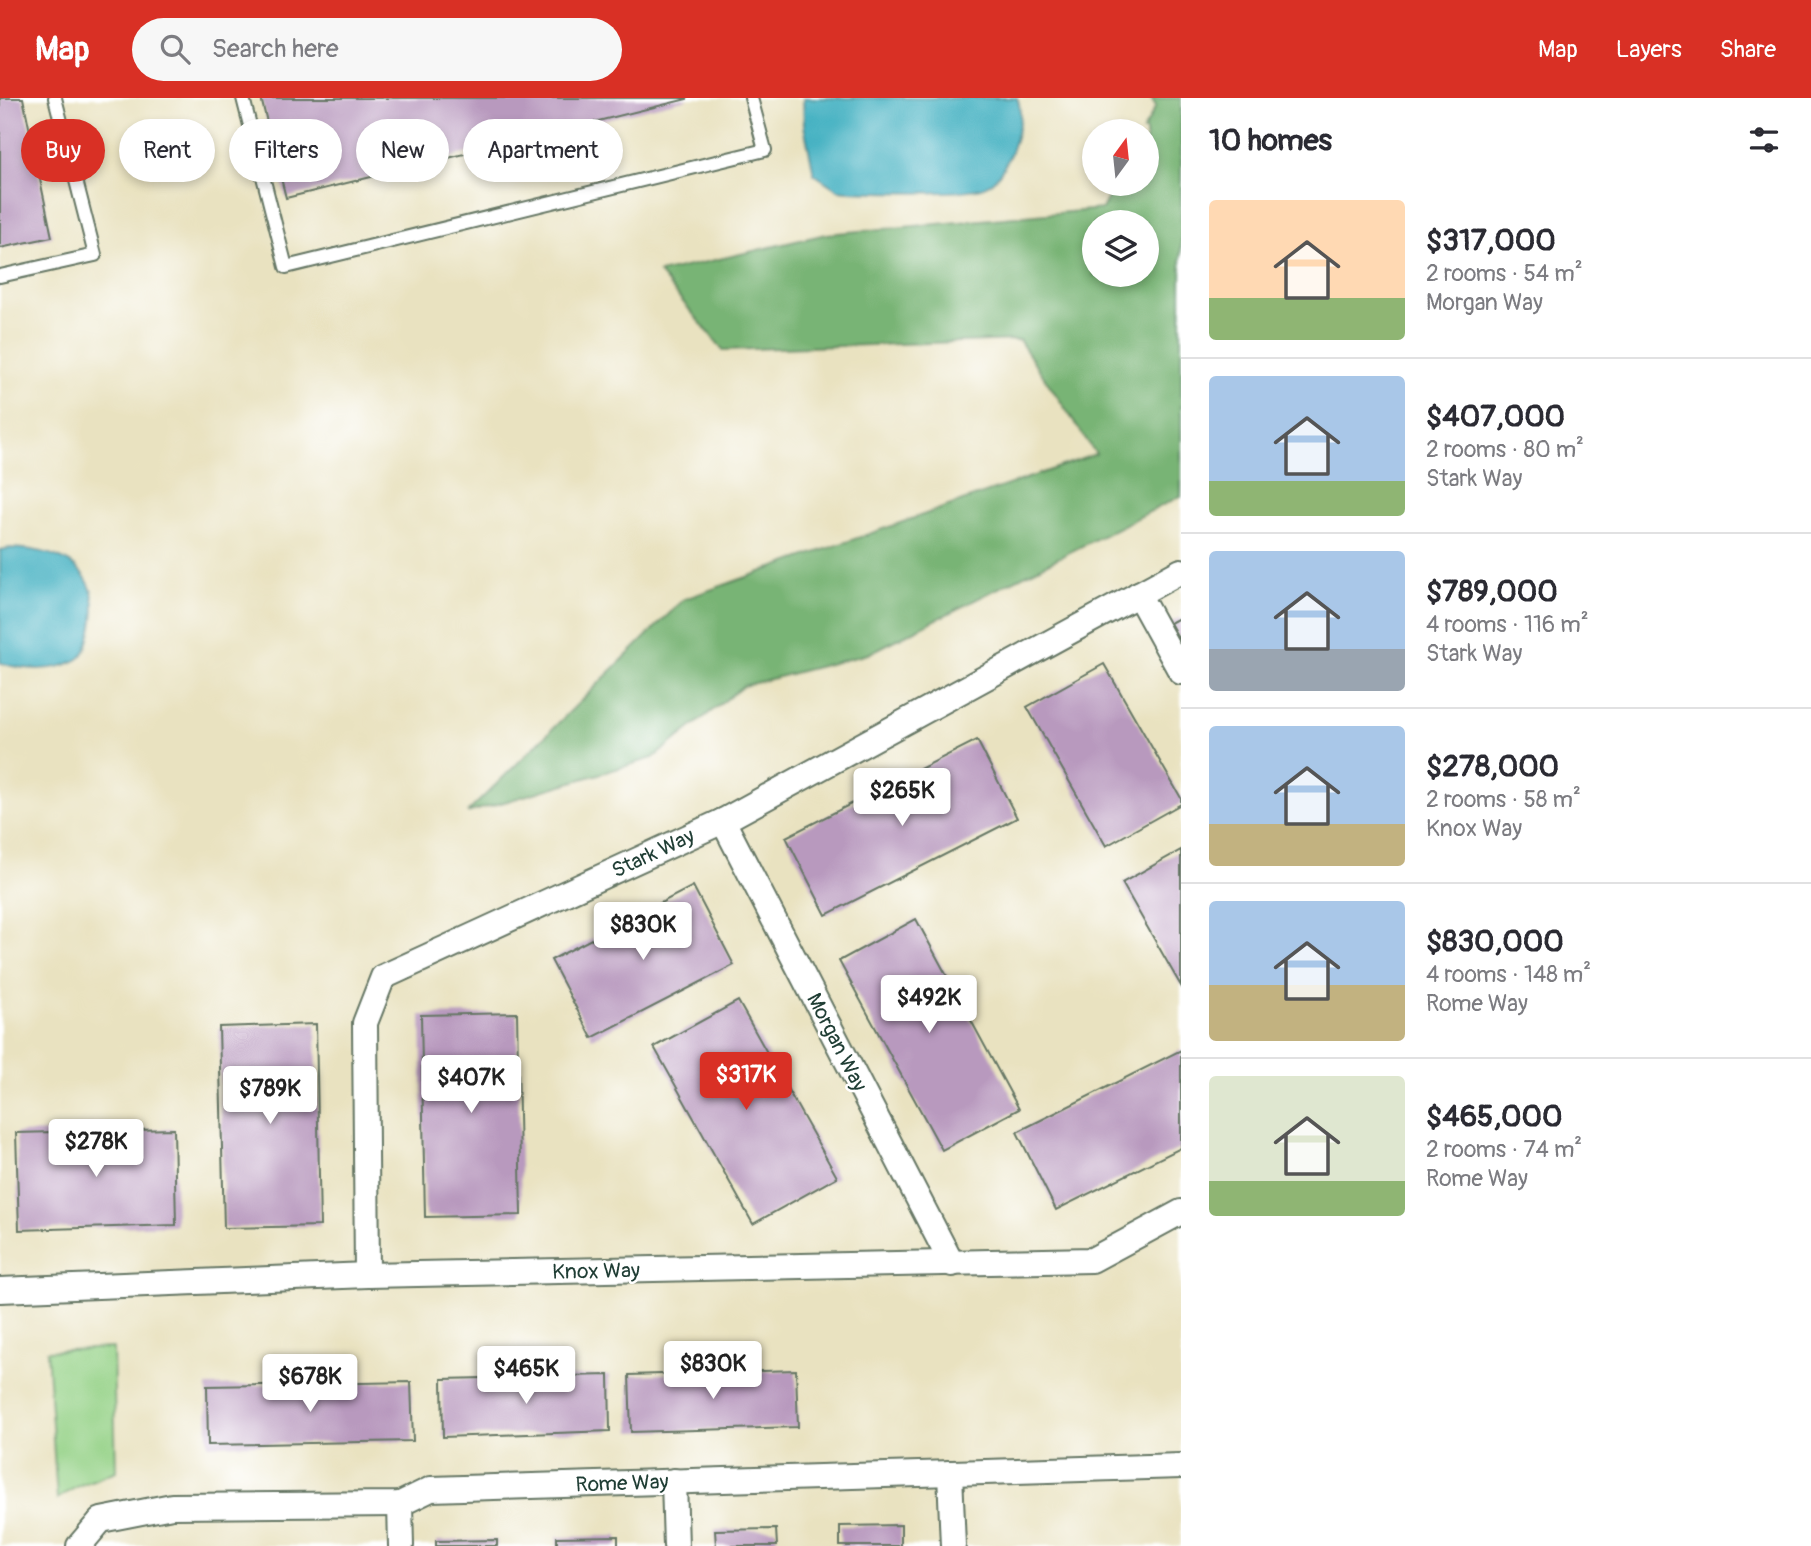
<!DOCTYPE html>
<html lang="en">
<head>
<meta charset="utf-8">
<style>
  :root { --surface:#fff; --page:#f7f7f7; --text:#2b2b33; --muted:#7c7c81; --line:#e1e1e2; --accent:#d93025 }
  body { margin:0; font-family:Pangolin,sans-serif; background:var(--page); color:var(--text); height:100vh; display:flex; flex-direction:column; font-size:26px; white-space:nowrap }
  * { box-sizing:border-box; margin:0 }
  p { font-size:23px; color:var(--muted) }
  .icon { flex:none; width:38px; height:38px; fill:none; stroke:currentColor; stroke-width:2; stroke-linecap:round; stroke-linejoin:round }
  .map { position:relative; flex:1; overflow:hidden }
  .panel { display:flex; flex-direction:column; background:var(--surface); width:630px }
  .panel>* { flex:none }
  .banner { position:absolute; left:21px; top:21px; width:665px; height:63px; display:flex; gap:14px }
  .needle { width:46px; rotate:15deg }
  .buttons { position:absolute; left:1082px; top:21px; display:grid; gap:14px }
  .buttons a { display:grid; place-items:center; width:77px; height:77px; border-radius:50%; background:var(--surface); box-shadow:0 4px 10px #0003; font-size:35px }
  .price { position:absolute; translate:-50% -60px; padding:0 16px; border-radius:7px; background:#fff; color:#222; font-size:23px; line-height:46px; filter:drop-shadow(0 2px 4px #0008) }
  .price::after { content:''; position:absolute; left:50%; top:42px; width:21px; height:16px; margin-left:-10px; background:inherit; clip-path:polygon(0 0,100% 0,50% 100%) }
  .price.on { background:var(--accent); color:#fff }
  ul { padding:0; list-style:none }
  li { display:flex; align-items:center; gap:21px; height:175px; padding:0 28px }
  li+li { border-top:2px solid var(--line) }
  li span { display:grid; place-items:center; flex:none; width:196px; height:140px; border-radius:7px; color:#555 }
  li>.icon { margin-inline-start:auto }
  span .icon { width:84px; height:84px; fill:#fffc; stroke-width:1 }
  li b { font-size:30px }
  h2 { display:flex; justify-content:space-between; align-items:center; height:84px; padding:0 28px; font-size:30px }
  .chip { padding:0 24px; border-radius:32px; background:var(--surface); box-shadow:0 4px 10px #0003; font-size:24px; line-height:63px }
  .chip.on { background:var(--accent); color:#fff }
  header { display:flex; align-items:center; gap:42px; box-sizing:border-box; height:98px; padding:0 35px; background:var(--accent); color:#fff }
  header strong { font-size:33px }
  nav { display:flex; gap:38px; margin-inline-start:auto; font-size:24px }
  .search { width:490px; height:63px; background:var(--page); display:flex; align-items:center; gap:18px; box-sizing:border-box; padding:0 24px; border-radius:38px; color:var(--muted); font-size:26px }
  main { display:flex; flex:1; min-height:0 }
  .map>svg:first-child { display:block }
  .green { fill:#95d287; stroke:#5a885e; stroke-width:2 }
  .forest { fill:#78b474; stroke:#4c7854; stroke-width:2; fill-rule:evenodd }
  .water { fill:#43b0c1; stroke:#31767a; stroke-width:2 }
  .building { fill:#b899be }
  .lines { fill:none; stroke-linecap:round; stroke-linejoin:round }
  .service-casing { stroke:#667765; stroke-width:16 }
  .minor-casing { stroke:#667765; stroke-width:28 }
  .service { stroke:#fff; stroke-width:12 }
  .minor { stroke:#fff; stroke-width:24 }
  .labels { text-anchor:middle; stroke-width:5; stroke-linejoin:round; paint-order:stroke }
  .street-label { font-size:21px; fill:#1f3d34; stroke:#fff }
</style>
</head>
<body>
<header>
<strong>Map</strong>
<div class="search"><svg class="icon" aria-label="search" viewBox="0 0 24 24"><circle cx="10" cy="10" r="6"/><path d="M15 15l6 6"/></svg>Search here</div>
<nav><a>Map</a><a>Layers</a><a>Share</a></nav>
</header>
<main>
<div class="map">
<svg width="1181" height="1448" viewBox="0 0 1181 1448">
  <rect width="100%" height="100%" fill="#fff"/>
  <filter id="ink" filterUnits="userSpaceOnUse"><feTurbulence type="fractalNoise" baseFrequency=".0143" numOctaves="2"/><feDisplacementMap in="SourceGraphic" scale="14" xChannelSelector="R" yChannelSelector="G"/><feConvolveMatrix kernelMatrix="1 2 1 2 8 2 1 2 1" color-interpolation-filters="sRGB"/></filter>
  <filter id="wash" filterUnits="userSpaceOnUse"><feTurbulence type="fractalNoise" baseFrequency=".00686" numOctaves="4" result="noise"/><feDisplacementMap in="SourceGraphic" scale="28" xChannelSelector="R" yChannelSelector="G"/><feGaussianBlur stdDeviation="1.57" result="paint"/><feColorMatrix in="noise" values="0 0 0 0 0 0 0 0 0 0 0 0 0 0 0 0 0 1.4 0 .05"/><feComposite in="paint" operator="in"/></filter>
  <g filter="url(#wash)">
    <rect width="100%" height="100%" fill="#e9e2c0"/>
    <path class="green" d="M113,1250L116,1373L78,1388L57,1401L47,1253Z"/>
    <path class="forest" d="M1151,0H1181V398L868,556L743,588L653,660L467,715L684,501L1096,356L1019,242L723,252L659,175L826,136L1102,111L1115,86H1146V33H1143L1156,8ZM1094,124H1146V177H1094Z"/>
    <g class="water">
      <path d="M803,0H1017C1023,14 1019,27 1015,42C1010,59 1003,76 988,87C973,98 872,94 848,93L838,92L814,76L804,28Z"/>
      <path d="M10,450C62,452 106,471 91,533C88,542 87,555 78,561C56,575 24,572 0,565V452Z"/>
    </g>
    <g id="blocks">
      <g class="building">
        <path d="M0,0H23L52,139L0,150Z"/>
        <path d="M261,0H687V1L286,100Z"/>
        <path d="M1181,519V545L1170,525Z"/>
        <path d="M1104,566L1181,700V706L1106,748L1027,609Z"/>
        <path d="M977,642L1017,720L826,817L786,739Z"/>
        <path d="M1181,752V888L1122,785Z"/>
        <path d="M693,788L734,867L592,940L551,862Z"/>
        <path d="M916,821L1019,1011L942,1052L839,863Z"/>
        <path d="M738,903L837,1079L753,1126L654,949Z"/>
        <path d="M517,915L521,1117L425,1119L421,917Z"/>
        <path d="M316,926L320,1128L224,1130L219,929Z"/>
        <path d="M1181,952V1050L1056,1112L1017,1034Z"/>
        <path d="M174,1031L176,1127L19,1132L16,1035Z"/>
        <path d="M796,1272L798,1329L631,1334L629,1277Z"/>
        <path d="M609,1277L610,1333L443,1339L442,1281Z"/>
        <path d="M411,1284L413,1343L208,1347L207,1288Z"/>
        <path d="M901,1427V1448H840V1428Z"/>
        <path d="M776,1431L777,1448H716L715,1432Z"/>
        <path d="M618,1438V1448H557V1439Z"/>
        <path d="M497,1442V1448H436V1443Z"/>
      </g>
    </g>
  </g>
  <g filter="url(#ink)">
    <use href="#blocks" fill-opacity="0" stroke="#667765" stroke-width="2"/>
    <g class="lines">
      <g class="service-casing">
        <g id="service">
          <path d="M243,0L286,169L765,52L751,0"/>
          <path d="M0,178L95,157L55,0"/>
        </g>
      </g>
      <g class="minor-casing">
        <g id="minor">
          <path d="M1138,496L1181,574"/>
          <path d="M723,723L952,1166"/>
          <path d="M367,1177L365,925L383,879L723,723L1181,473"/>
          <path d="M0,1192L367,1177L1092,1162L1181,1114"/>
          <path d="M950,1375L953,1448"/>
          <path d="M674,1383L676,1448"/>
          <path d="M400,1406L401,1448"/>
          <path d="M79,1448L101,1422L172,1408L400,1406L431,1391L1181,1368"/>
        </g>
      </g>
      <use href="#service" class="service"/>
      <use href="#minor" class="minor"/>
    </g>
  </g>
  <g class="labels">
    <g class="street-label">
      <text transform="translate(653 755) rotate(-25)" y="7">Stark Way</text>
      <text transform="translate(837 944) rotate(63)" y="7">Morgan Way</text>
      <text transform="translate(596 1173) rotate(-1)" y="7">Knox Way</text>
      <text transform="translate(622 1385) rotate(-2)" y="7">Rome Way</text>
    </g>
  </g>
</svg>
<div class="buttons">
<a><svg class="needle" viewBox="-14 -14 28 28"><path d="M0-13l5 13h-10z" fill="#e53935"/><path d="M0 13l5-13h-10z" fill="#7c7c81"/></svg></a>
<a><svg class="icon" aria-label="layers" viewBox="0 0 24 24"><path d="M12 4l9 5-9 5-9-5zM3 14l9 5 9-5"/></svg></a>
</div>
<b class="price" style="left:902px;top:730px">$265K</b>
<b class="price" style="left:643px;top:864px">$830K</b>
<b class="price" style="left:929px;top:937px">$492K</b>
<b class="price on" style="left:746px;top:1014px">$317K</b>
<b class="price" style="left:471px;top:1017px">$407K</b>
<b class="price" style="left:270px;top:1028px">$789K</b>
<b class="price" style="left:96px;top:1081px">$278K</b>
<b class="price" style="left:713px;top:1303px">$830K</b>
<b class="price" style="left:526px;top:1308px">$465K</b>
<b class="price" style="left:310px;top:1316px">$678K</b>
<div class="banner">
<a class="chip on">Buy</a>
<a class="chip">Rent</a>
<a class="chip">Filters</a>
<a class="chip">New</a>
<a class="chip">Apartment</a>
</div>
</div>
<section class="panel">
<h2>10 homes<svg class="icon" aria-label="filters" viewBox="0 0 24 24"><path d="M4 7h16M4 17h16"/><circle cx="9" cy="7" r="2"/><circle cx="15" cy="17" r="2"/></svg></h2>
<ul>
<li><span style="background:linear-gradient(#ffd9b3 70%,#8fb573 0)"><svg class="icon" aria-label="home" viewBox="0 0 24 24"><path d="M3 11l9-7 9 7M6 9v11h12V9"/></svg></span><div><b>$317,000</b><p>2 rooms · 54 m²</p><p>Morgan Way</p></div></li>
<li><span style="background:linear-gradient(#a9c7e8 75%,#8fb573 0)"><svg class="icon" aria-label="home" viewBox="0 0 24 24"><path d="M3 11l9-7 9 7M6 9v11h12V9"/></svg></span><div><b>$407,000</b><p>2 rooms · 80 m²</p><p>Stark Way</p></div></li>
<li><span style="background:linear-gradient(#a9c7e8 70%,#9aa5b1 0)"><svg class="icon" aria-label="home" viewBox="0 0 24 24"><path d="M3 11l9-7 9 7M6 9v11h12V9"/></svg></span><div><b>$789,000</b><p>4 rooms · 116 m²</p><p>Stark Way</p></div></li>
<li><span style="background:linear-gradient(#a9c7e8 70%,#c2b280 0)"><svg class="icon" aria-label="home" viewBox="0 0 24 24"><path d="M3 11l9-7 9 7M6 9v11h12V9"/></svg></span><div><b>$278,000</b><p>2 rooms · 58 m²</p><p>Knox Way</p></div></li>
<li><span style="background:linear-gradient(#a9c7e8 60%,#c2b280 0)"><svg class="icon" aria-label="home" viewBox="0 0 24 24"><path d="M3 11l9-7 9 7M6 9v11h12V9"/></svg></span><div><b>$830,000</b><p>4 rooms · 148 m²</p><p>Rome Way</p></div></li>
<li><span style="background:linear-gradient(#dfe7d0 75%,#8fb573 0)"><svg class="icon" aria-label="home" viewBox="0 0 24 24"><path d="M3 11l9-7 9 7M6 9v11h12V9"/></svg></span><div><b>$465,000</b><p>2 rooms · 74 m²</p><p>Rome Way</p></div></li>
</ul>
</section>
</main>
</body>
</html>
